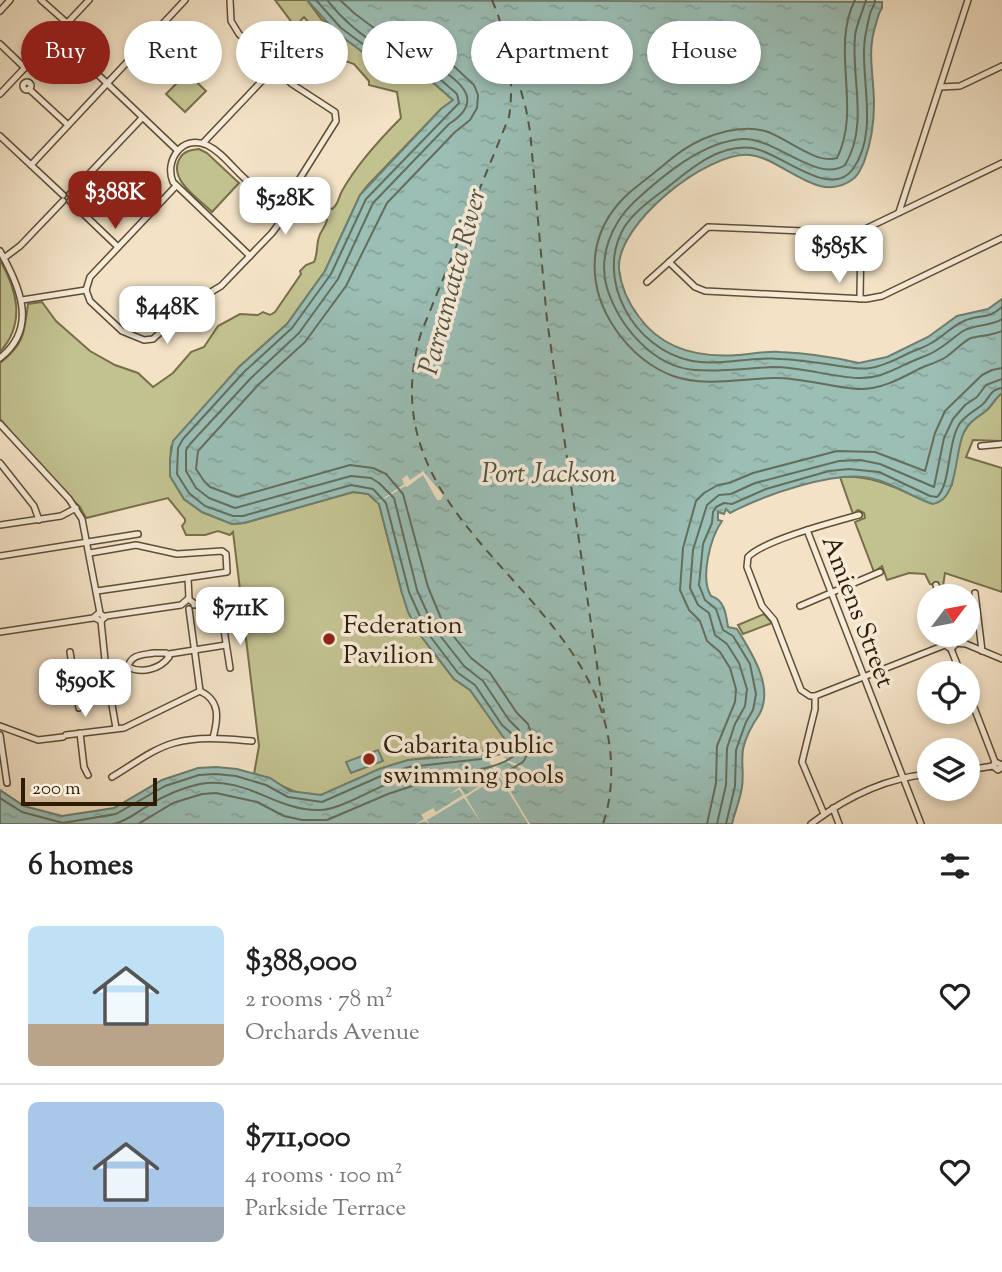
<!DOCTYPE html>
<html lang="en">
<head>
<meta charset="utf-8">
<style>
  :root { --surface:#fff; --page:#f2f2f2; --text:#222; --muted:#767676; --line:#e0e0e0; --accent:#8f2418 }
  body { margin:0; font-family:"Sorts Mill Goudy",serif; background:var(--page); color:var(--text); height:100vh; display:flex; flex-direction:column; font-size:26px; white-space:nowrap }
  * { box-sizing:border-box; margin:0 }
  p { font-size:23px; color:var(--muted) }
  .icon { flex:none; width:38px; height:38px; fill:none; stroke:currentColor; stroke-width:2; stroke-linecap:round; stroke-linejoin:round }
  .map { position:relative; height:824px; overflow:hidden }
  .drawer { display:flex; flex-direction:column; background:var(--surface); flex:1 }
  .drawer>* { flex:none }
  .top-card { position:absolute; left:21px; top:21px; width:961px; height:63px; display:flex; gap:14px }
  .needle { width:46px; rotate:58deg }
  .controls { position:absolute; left:917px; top:584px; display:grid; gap:14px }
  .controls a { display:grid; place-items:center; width:63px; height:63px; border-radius:50%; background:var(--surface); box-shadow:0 4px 10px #0003; font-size:35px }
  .scale { position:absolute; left:21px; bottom:18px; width:136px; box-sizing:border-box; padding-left:7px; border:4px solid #2e1d03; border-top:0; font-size:19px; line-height:24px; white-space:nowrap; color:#2e1d03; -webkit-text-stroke:5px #f7ecda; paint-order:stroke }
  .price { position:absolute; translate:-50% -60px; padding:0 16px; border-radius:14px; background:#fff; color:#222; font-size:23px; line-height:46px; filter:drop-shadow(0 2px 4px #0008) }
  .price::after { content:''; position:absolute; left:50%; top:42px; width:21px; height:16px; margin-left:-10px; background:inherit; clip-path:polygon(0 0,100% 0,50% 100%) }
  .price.active { background:var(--accent); color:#fff }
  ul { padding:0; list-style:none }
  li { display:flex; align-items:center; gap:21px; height:175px; padding:0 28px }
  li+li { border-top:2px solid var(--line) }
  li span { display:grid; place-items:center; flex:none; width:196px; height:140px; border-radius:10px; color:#555 }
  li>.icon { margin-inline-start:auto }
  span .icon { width:84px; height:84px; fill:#fffc; stroke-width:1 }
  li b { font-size:30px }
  h2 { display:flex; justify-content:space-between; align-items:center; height:84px; padding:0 28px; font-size:30px }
  .chip { padding:0 24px; border-radius:32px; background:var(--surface); box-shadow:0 4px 10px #0003; font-size:24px; line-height:63px }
  .chip.active { background:var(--accent); color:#fff }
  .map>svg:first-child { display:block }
  .green { fill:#c2c190; stroke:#786f4a; stroke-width:2 }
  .water { fill:url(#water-ripples); stroke:#6f7e6e; stroke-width:2 }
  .pier { fill:#f3e2c6 }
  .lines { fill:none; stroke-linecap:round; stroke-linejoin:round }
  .shore { stroke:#646e5c; stroke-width:2 }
  .ferry { stroke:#545541; stroke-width:2; stroke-dasharray:9 7; stroke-linecap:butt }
  .minor-casing { stroke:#5f4e34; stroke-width:8 }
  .minor { stroke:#f7ecda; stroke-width:5 }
  .poi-dot { fill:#8f2418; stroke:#f7ecda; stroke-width:2.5 }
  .labels { text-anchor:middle; stroke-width:7; stroke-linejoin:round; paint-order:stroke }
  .street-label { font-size:26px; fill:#2e1d03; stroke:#f7ecda }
  .poi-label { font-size:26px; fill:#2e1d03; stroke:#f7ecda; text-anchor:start }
  .water-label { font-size:28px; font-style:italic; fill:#545541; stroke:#f7ecda }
</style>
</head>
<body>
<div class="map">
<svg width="1002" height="824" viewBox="0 0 1002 824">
  <defs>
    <pattern id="water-ripples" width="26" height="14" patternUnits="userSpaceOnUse" patternTransform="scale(1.75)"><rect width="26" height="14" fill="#9bbeb5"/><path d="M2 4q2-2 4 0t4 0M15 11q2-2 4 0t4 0" fill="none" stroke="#86a39a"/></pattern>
  </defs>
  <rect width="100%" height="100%" fill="#f3e2c6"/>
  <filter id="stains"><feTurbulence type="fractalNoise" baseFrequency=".00286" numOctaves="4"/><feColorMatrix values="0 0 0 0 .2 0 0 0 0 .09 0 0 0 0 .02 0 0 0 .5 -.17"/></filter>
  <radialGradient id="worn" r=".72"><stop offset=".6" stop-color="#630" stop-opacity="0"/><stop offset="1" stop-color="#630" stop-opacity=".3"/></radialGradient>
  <g class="green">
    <path d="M275,0H307L322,20L397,69L429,79L453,100L441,109L368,185L360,195L325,271L287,324L239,367L171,447L170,476L184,499L202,512L232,524L244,523L353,492L368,494L379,504L402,593L421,636L454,679L470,690L507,741C476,761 439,753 406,761C383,766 362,778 340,787C334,789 327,794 320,795C296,798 276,780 254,774L259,746L233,532L230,535L218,531L205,535H186L182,526L185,522V519L168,498L86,518L80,507L47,474L0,419V363C25,343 24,333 28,304L42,302L56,321L90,351L115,365L138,373L153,387L173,373L191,352L204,347L218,326L240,314L258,315L263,312L270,315L275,312L301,274L300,271L306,265L314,262C318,254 316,246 319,237C321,230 325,228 327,220L323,215L314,211L316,204L332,209C339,204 338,198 342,191C357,164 379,140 401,118L397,92L369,85V81L354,64L326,54H313L312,47L321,37L304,17L270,53L267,51L293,24Z"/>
    <path d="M187,73L206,91L185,112L166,94Z"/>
    <path d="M199,149L207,153L239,183L212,212C199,199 167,179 180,158C184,151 191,150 199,149Z"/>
    <path d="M0,260C17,290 26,323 0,352Z"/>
    <path d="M1002,393V441L973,440L966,457L1002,468V592L945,573L943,586L930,584L925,574L909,573L887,580L882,566L874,572L855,522L865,518L864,513L858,510L853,514L840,477C873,474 898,489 928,502L952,485C954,463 956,436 973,420C977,415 982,414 987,410C993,405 995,398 1002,393Z"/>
    <path d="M764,614L772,623L743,634L738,625Z"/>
  </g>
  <g class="water">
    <path d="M307,0L882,2V8C877,15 878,19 875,27C867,53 874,77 874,104C874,124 871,143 864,162C861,168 859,175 853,179C818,206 783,158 750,155C707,151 616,224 619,269C621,286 629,304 639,317C663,350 699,358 738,355C751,354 766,351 780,352C806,353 833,357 859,363L887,357L928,337L957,316L988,309L1002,299V393C995,398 993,404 987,410C979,417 969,421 964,432C954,452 959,500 933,504C913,498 895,484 874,479C838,468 762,496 730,513L726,509L724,514L718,512V520L722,521C710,538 700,578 711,596C725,600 726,615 728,627L737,629C751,652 775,687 759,715C752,725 746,736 743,749C741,762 744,774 742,787C740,800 735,811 732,824H0V790L24,806L62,816L114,808L162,780L198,768L216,767L237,769L270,778L290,791L321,795L379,769L408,760L467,755L497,748L506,741L470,690L454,679L421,636L408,612L402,593L379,504L368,494L353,492L244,523L232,524L202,512L184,499L170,476V459L173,441L239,367L287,324L325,271L360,195L441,109L453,100L429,79L380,65L337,33Z"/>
    <path d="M378,750L383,761L351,773L346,762Z"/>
  </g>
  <g class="pier">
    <path d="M423,471L443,495L441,500H437L423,475L407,487L405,486L374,505L404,484L402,479L407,475L410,480Z"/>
    <path d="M496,748L507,760L524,767L529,777L527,778L520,768L505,761L496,767L530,824H528L499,776L466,797L482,824L464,798L427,820L429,824L425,821L416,824L424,819L421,815L433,808L436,812L463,795L459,790L449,794L460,787L465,795L497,775L489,761H487L481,752Z"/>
  </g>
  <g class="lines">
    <g class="shore">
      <path d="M855,0C830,49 862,108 837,158C816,165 786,137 765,131C744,125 722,131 703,139C684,147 670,160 655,172C643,182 629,191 619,203C586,241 588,290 616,330C630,350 649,367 673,376C704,387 740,379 773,378C800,377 829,387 857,389C879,390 898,380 917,370C926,365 937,363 946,357C954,352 962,342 971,338C981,335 992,336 1002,331"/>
      <path d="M866,0C863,10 856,26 855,36C851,79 869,125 845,165C818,184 775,137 742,139C702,142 662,176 634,202C611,224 598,257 607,288C619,326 653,367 695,370C722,372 748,368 774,367C802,367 831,377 858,378C879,379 895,369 913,361C921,357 930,355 937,350C946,345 954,337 963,331C975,324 989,327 1002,319"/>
      <path d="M875,0C875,7 871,8 870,14C867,26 864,38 864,50C863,88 877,135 853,169C830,201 779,151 752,148C719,144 691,168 668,187C652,199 636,210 625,226C593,278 634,350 692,361C721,366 752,356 781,359C800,360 820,363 839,366C850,367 859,370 870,368C885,366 896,359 909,353C917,349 926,347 933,342C944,336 952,326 964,321C979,314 988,320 1002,307"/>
      <path d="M0,798L22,812L63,823L116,814L165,786L199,775L216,774L236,776L266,785L288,797L322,802L381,776L409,767L481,759L500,754L513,744L512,734L502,725L475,685L458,673L427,632L409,592L386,503L373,489L351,485L243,516H233L205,506L189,493L177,474L178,448L183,439L244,372L292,328L331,274L366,199L459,103L457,94L433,73L383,59L341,28L316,0"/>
      <path d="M113,824C125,822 136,813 146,807C163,796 180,788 200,784C247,776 274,810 318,810C343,811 383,780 413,776C441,771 509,776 522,745L519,730L509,720L483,681L464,666L434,628L417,590L394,498L379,483L371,478L351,476L235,508L209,498L196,488L186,471V450L190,444L251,378L299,333L338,279L373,203L449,124C475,107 472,92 449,75C444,72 441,67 436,65C420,56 400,58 384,49C363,37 342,19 327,0"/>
      <path d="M138,824L173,803L202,794L216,793L257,802L284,816L302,820H327L388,794L412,786L471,781L506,772L523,762L532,747V736L528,724L517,713L490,673L471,658L443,623L428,587L403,494L386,474L373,468L350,465L237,497L210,487L204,481L196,469L198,451L258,385L305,342L346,286L387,203L455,132L470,120L477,108L478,95L474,85L445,58L391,41L354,13L340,0"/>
      <path d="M707,824L716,783L717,746L735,702L736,689L730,668L720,652L707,641L700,621L689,610L680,590L683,548L696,501L704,493L718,485L729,483L753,473L837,451L875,452L925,471L935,433L945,411L982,375L992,370L1002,368"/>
      <path d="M717,824L726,785L727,748L735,724L745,706L747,689L739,663L727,644L715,635L709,613L698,605L690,588L693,550L707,505L719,495L731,494L755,483L839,461L860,460L880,464L934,487L944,438L953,419L965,405L977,397L986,385L1002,379"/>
      <path d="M726,824L735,786L736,750L746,722L753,710L756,694L750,664L733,636L723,630L716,609L705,600L699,585L703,544L712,523L713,512L716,507L724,503L732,504L766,489L829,471L849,469L879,472L930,496L937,497C951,484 947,443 960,423C966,415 974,411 982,405C990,398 990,389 1002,388"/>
    </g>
    <g class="ferry">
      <path d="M492,0C508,38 515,76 509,117L421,333C363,527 602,589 611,761C612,783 610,803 603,824"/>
      <path d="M508,44L526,109L530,131L547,320L604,713"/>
    </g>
    <g class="minor-casing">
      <g id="minor">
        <path d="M41,0L67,23"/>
        <path d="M0,11L10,0"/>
        <path d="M59,32L85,59L92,69L177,150"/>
        <path d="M53,38L78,63L92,69"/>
        <path d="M0,44L25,68"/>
        <circle cx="27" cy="86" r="4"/>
        <path d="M941,87L960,86L1002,66"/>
        <path d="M29,89L68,125"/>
        <path d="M0,94L89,0"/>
        <path d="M0,136L63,195"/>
        <path d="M203,143L274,68"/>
        <path d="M31,165L185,0"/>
        <path d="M70,194L142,118"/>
        <path d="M70,201L118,247"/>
        <path d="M899,212L968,0"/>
        <path d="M0,251C19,286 39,327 0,358"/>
        <path d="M250,256L173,182C164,161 182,134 207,145C226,154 238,177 257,188C272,197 292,200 309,204"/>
        <path d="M4,258L20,246L63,201"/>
        <path d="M669,262L695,287L705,291L866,299L882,296L1002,238"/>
        <path d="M647,282L708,227L850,233L861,231L1002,163"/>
        <path d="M86,290L90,301L122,331L144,340L153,339L191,304L221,286L272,233L278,225L287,199L336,121L335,112L292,84L239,34L231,21L230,0"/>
        <path d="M86,290L90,277L176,186"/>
        <path d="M860,299L861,231"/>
        <path d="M22,300L86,290"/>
        <path d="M0,424L69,499L82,519L100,613"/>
        <path d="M981,446L1002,444"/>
        <path d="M0,463L34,506L39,520"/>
        <path d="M859,515C834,522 764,540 748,557L747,567L762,606L774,620L801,690L810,696H815L945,645L948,639L955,645L951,649L945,645"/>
        <path d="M0,525L61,516L76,508"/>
        <path d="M807,530L921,824"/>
        <path d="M90,553L136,545L177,554L222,551L226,554L227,572L97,591"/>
        <path d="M0,556L138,534"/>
        <path d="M188,578L189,599"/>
        <path d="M936,585L939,597"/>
        <path d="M975,593L982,651"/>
        <path d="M194,605L240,597"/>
        <path d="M800,606L880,572"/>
        <path d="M189,609L200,691"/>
        <path d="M95,618L101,621L106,616L181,605L188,599L194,603"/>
        <path d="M101,621L106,670L116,728"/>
        <path d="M224,630L230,668"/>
        <path d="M0,632L93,618L99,613L105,617"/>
        <path d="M955,643L966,644L1002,659"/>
        <path d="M951,649L961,674"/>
        <path d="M70,652L79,708"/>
        <path d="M154,653H166L169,657C160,669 142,674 128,667C131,654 143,655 154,653Z"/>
        <path d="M169,654L226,645"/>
        <path d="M74,675L128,667"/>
        <path d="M200,691C221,701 218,719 213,738"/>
        <path d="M968,692L995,762"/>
        <path d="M815,696V709L802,762L824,814"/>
        <path d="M0,726L38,740L63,737"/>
        <path d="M80,733L84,767L88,775"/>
        <path d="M0,735L7,783"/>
        <path d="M66,735L124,728L200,691"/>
        <path d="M968,770L993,766L995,762L1000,764L1001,768L998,770L993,766"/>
        <path d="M112,777C131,766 152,749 174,743C200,736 226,739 252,741"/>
        <path d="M833,808L839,824"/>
        <path d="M811,824C845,798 886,778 929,774"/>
      </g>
    </g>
    <use href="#minor" class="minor"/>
  </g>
  <g class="poi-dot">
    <circle cx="329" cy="639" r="7"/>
    <circle cx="369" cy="759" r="7"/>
  </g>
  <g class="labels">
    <g class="street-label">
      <text transform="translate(859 611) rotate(69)" y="9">Amiens Street</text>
    </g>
    <g class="poi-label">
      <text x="343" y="633">Federation<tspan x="343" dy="30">Pavilion</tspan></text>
      <text x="383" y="753">Cabarita public<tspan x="383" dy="30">swimming pools</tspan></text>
    </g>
    <g class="water-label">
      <text transform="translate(451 281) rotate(-75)" y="10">Parramatta River</text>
      <text x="549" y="482">Port Jackson</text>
    </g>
  </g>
  <rect width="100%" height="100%" filter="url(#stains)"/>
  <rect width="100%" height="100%" fill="url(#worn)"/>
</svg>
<div class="controls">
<a><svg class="needle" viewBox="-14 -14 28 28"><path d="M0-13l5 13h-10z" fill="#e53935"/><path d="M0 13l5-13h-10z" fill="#767676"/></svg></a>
<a><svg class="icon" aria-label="locate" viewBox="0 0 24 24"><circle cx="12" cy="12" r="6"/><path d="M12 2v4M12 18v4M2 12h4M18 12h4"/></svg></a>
<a><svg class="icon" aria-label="layers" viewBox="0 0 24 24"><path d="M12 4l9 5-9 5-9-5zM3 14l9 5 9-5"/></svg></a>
</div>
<div class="scale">200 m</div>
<b class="price active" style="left:115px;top:231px">$388K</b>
<b class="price" style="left:285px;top:237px">$528K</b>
<b class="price" style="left:839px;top:285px">$585K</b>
<b class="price" style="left:167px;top:346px">$448K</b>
<b class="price" style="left:240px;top:647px">$711K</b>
<b class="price" style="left:85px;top:719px">$590K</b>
<div class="top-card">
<a class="chip active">Buy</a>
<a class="chip">Rent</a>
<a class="chip">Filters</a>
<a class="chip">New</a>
<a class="chip">Apartment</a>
<a class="chip">House</a>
</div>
</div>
<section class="drawer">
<h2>6 homes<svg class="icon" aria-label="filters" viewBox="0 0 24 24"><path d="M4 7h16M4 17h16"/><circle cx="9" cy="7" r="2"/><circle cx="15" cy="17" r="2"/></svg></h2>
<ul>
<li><span style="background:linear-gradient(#bfe0f5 70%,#b9a48a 0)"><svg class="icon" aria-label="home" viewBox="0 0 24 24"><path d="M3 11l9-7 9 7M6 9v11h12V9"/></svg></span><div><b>$388,000</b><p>2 rooms · 78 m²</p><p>Orchards Avenue</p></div><svg class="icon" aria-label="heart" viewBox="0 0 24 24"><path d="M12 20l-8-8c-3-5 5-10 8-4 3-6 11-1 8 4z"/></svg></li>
<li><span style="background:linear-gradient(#a9c7e8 75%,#9aa5b1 0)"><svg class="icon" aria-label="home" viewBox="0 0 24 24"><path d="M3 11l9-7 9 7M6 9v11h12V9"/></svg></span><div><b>$711,000</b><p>4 rooms · 100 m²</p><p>Parkside Terrace</p></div><svg class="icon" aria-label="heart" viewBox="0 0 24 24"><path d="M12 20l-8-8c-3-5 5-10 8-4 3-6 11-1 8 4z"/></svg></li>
</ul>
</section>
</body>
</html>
